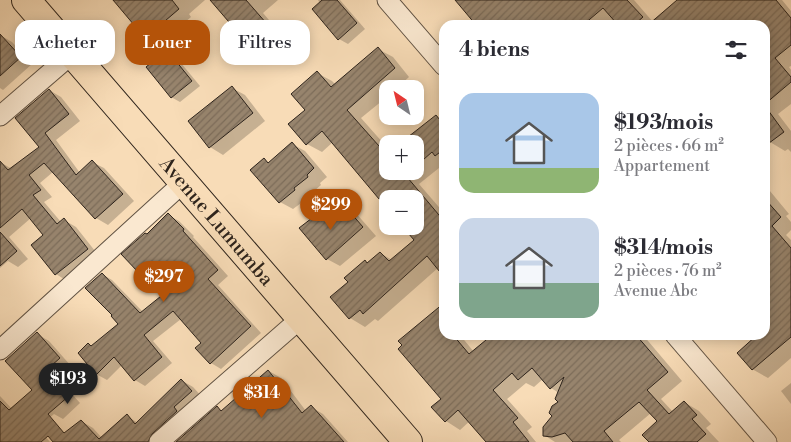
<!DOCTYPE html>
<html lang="fr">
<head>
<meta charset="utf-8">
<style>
  :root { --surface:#fff; --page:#f2f2f3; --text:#2b2b33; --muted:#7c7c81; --accent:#b45309 }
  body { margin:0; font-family:"Libre Bodoni",serif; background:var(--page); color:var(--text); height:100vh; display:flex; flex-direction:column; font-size:19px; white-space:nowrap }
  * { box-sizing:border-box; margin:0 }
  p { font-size:16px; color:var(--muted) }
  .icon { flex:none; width:28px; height:28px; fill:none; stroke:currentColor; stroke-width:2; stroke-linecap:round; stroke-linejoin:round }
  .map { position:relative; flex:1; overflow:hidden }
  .drawer { position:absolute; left:439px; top:20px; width:331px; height:320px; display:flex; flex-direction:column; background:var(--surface); border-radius:15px; box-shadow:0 2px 12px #0003 }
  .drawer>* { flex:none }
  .top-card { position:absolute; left:15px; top:20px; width:349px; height:45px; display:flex; gap:10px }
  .needle { width:32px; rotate:325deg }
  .buttons { position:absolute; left:379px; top:80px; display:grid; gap:10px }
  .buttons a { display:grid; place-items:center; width:45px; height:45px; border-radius:10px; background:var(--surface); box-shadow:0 2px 12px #0003; font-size:25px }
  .price { position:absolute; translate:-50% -42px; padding:0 11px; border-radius:18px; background:var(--accent); color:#fff; font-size:16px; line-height:32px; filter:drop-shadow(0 1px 2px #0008) }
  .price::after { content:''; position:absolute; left:50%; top:30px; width:15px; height:11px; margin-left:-8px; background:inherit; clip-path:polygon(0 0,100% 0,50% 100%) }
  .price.current { background:#222; color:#fff }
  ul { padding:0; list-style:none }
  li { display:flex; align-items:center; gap:15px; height:125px; padding:0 20px }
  li span { display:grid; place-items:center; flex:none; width:140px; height:100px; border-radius:15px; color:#555 }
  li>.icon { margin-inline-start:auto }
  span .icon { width:60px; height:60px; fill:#fffc; stroke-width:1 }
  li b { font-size:21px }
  h2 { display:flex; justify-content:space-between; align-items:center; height:60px; padding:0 20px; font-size:21px }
  .chip { padding:0 18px; border-radius:15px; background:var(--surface); box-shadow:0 2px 12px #0003; font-size:18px; line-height:45px }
  .chip.current { background:var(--accent); color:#fff }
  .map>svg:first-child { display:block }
  .shadow { fill:#0003 }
  .building { fill:url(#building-hatch); stroke:#2e241c }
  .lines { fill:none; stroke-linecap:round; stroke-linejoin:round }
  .street-casing { stroke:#605243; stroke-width:21 }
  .highway-casing { stroke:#2e241c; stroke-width:30 }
  .street { stroke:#fae8d0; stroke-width:19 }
  .highway { stroke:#f8dcb7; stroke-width:28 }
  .labels { text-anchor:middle; stroke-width:4; stroke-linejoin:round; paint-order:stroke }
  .street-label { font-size:20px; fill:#2e241c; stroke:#fae8d0 }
</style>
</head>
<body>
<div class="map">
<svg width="791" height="442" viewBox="0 0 791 442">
  <defs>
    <pattern id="building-hatch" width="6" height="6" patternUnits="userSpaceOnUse" patternTransform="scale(1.25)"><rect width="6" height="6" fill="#97846d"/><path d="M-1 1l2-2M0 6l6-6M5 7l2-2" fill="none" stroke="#7c6c59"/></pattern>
  </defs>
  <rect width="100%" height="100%" fill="#f8dcb7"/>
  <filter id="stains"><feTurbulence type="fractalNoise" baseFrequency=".004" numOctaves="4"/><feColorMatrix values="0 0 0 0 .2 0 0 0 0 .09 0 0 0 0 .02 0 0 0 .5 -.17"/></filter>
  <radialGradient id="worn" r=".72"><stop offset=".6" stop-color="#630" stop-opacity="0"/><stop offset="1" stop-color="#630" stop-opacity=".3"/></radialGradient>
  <g class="shadow">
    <path d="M112,0H205L189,14L191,17L159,45L146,37L116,3Z"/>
    <path d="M212,0H278L263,13L286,40L267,57L254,49Z"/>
    <path d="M318,0H340L365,29L348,44L339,39Z"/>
    <path d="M456,0H634L653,22L679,0H782L791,11V66L789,67L791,70V104L778,114L791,131V152L788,149L785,151L770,142L765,136V25H619L614,19L608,25H478Z"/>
    <path d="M0,35L12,42L32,64L3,90L0,88Z"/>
    <path d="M378,49L393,57L409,77L396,89H388V96L361,118L384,144L391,138L401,144H388V171H415V144L436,117L444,121V164L419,184L444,213V275L438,268L378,321L375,319L365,327L350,318L332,297L350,282L365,262L368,264L380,253L392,260L415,240V199H388V207L333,142L322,152L307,144L306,110L317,73L332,81L336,85Z"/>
    <path d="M167,52L176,57L200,86L180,102L171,97Z"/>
    <path d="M232,88L245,95L265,121L223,155L210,147Z"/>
    <path d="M49,90L61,97L80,121L56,140L80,173L92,162L104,168L134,201L108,225L96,218L53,172L40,183L52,197L44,202L61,222L64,220L76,227L99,256L67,281L56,274L45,235L31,218L9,237L28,259L18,267L8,261L0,268V162L12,169L41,147Z"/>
    <path d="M292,144L305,151L327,177L320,183L321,185L307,197L308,198L293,209L280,202L264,160L270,163Z"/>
    <path d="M765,185L789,214L786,216L791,222V230L786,235L791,240V358L768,378L752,369L759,335H765Z"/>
    <path d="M342,204L355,212L376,236L340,266L327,259L316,216L323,220Z"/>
    <path d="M168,215L179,221L194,236L193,237L228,276L218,285L261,333L221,369L211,363L197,348L202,343L181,319L153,341L172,363L145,386L135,380L122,365L107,380L96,374L92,347L120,325L114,315L102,274L112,280L143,312L168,292L152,274L149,277L138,271L147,235Z"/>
    <path d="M37,334L49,341L71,366L63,374L68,379L63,384L80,403L63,419L54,414L38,428L50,442H0V396L12,409L33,391Z"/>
    <path d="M444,335H460L474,352L494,335H643L682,381L661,399L673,412L684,402L699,411L711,424L706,428L719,442H650L659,421L651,413L619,440L621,442H555L544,435L559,402V393L551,388L543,379L534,387L526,383L507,399L532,427L527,431L536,442H488L470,421L460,430L446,421L442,399Z"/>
    <path d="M269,371L281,378L306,411L311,407L323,414L348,442H177L217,408L222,411Z"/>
    <path d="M181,380L193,387L203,398L162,442H77L81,421L93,428L102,438L127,416L138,423Z"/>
    <path d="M791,383V404L781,391Z"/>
  </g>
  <g class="building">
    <path d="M113,0H172L179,9L145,38Z"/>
    <path d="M210,0H246L274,32L253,50Z"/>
    <path d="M322,0H337L357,23L338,40L312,9Z"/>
    <path d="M455,0H627L643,17L634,25H618L603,8L583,25H476Z"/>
    <path d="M677,0H776L791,18V45L775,58L791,77V82L765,104V25H648Z"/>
    <path d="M0,34L21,57L0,76Z"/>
    <path d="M378,47L395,68L347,110L379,146L388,140V171H402L444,221V277L427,256L363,314L360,310L349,319L330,297L348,282L344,278L365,260L367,263L380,252L389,261L414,240L402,226H415V199H379L322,131L306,145L288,124L305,110L291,94L317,71L331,87Z"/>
    <path d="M167,50L192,81L171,98L146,67Z"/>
    <path d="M232,86L253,113L209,148L188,121Z"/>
    <path d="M49,89L69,114L45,133L76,175L92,160L123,194L95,219L44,163L29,175L41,190L33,195L57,224L64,218L88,249L55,275L31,245L43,235L22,209L0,228V161L8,170L39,147L15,118Z"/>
    <path d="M765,106L784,132L765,146Z"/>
    <path d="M436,115L444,125V149L435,156L432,152L415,167V144H399Z"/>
    <path d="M292,142L314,168L307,175L308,177L294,188L295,190L279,203L250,170L264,158L268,163Z"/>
    <path d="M765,199L781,217L772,226L791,248V337L752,370L737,353L757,335H765Z"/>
    <path d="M342,203L363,227L326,260L299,228L316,215L321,221Z"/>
    <path d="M168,213L184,229L183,231L218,270L208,279L251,326L210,364L195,348L201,343L173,311L144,335L162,357L134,381L114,357L96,375L78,353L88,343L91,346L118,324L111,316L112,315L85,288L102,273L140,313L166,292L144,267L138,272L121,254L145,233L147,234Z"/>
    <path d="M0,232L17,251L0,266Z"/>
    <path d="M444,303V335H453L469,354L492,335H636L668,372L647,390L669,414L684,401L697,415L692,419L706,434L697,442H649L642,435L657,421L639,402L604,431L613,442H573L565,433L552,437L543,436V427L552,416L549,413L552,406L558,402L555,399L564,377L550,389L532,368L518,380L512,373L493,390L518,418L513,422L529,442H486L458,410L445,422L431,407L441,399L398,349L402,345L398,341Z"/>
    <path d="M37,332L60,358L51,366L56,372L51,376L69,396L48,414L64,433L81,420L99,439L127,414L135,424L181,379L192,391L174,407L177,411L152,434L148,442H53L48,436L41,442H0V401L9,410L32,390L5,361Z"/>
    <path d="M268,370L302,413L311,405L344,442H176L217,406L221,411Z"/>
  </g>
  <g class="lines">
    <g class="street-casing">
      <g id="street">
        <path d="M387,0L444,66"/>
        <path d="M0,116L72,54"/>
        <path d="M675,335L767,442"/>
        <path d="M0,350L184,182"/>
        <path d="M159,442L300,319"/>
      </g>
    </g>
    <g class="highway-casing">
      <g id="highway">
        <path id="s1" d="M26,0L408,442"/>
      </g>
    </g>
    <use href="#street" class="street"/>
    <use href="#highway" class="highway"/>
  </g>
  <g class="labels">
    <g class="street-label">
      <text dy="7" stroke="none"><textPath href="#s1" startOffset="292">Avenue Lumumba</textPath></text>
    </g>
  </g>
  <rect width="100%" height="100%" filter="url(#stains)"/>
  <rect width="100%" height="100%" fill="url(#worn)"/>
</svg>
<div class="buttons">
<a><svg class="needle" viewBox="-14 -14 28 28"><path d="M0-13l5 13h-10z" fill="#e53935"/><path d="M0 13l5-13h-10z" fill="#7c7c81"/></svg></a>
<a>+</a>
<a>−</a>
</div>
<b class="price" style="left:331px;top:231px">$299</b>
<b class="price" style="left:164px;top:303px">$297</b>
<b class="price current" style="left:68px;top:405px">$193</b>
<b class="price" style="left:262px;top:419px">$314</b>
<div class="top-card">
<a class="chip">Acheter</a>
<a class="chip current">Louer</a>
<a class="chip">Filtres</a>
</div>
<section class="drawer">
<h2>4 biens<svg class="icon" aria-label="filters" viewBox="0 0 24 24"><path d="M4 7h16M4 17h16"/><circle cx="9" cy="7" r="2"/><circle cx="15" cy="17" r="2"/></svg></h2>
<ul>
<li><span style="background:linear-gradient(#a9c7e8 75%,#8fb573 0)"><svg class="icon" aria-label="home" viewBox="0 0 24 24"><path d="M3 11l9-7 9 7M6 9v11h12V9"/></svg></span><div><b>$193/mois</b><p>2 pièces · 66 m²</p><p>Appartement</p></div></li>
<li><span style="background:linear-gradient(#c9d6e8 65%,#7fa58c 0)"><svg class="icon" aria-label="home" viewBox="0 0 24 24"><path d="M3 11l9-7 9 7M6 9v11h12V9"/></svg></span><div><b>$314/mois</b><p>2 pièces · 76 m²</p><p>Avenue Abc</p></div></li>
</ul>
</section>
</div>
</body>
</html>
